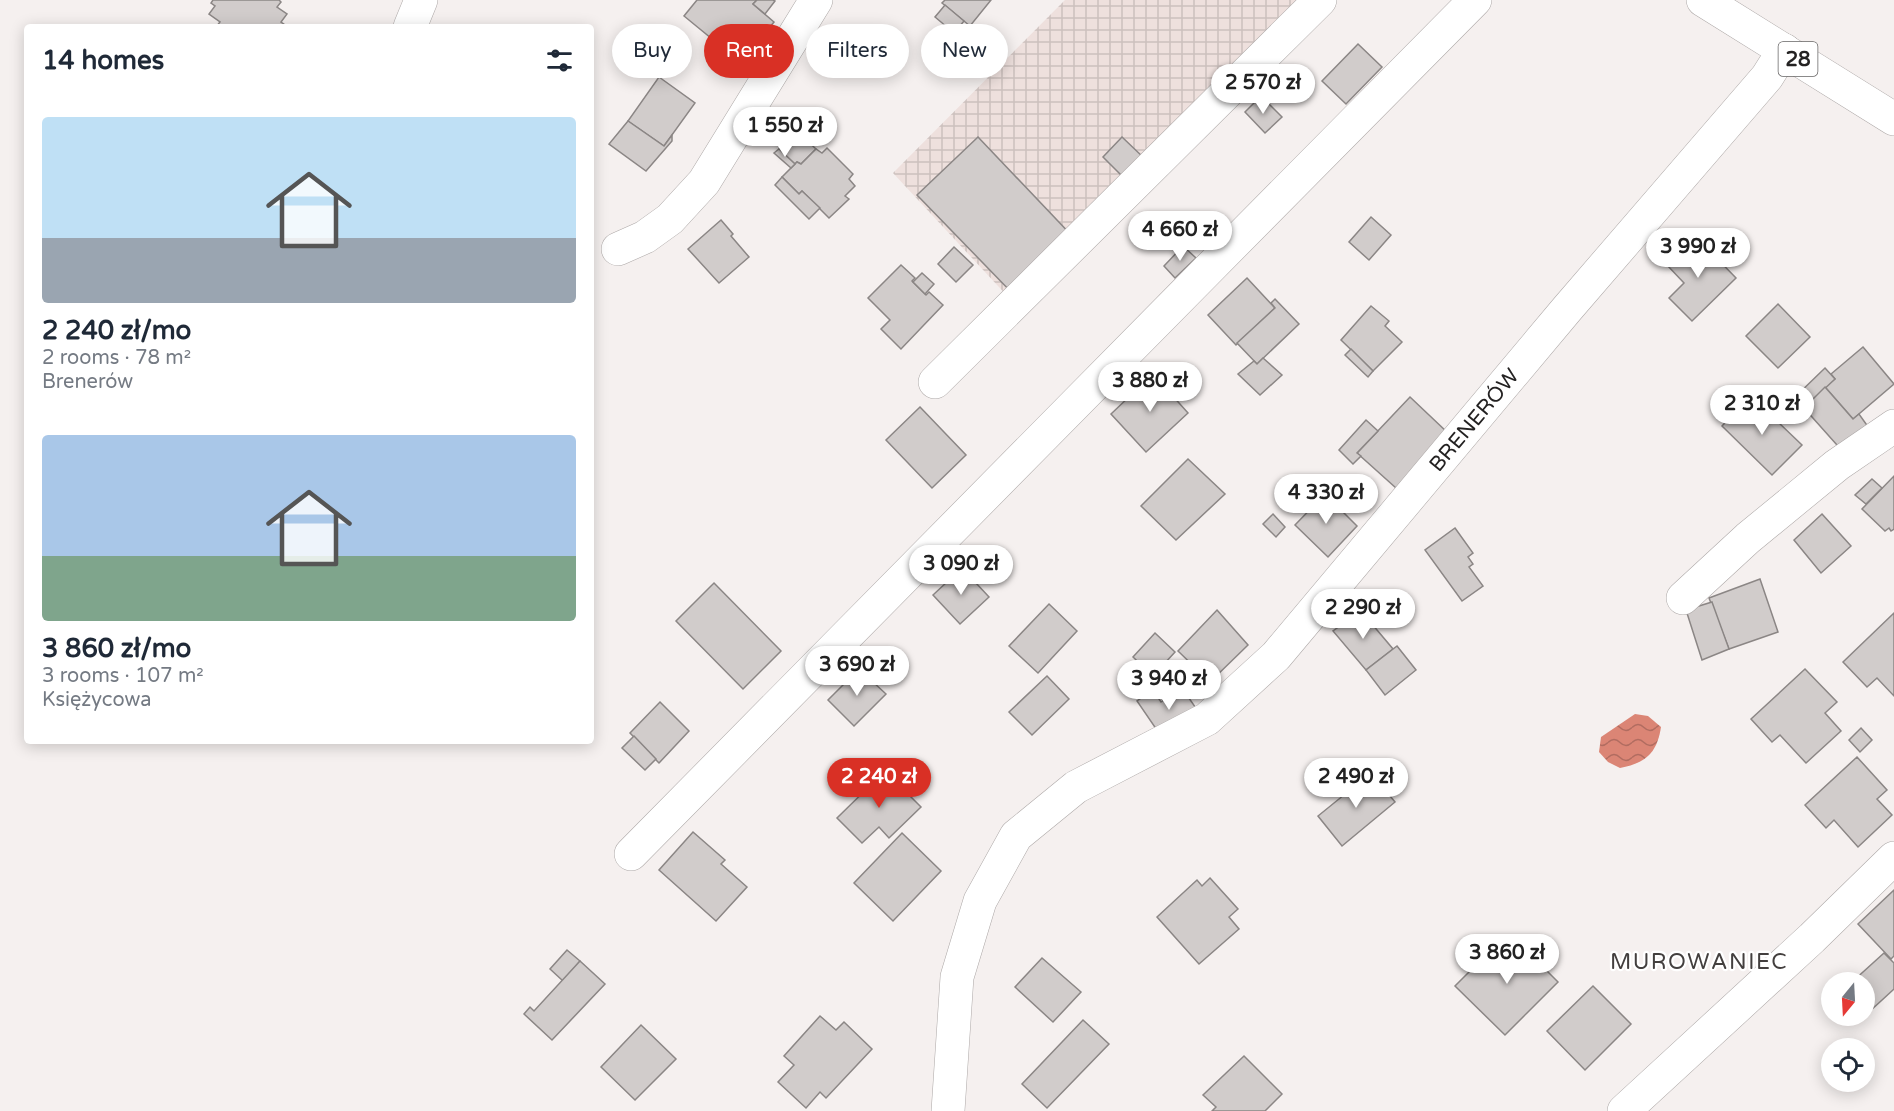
<!DOCTYPE html>
<html lang="en">
<head>
<meta charset="utf-8">
<style>
  :root { --surface:#fff; --page:#f6f6f7; --text:#1f2937; --muted:#747a83; --accent:#d93025 }
  body { margin:0; font-family:"Varela Round",sans-serif; background:var(--page); color:var(--text); height:100vh; display:flex; flex-direction:column; font-size:22px; white-space:nowrap }
  * { box-sizing:border-box; margin:0 }
  p { font-size:20px; color:var(--muted) }
  .icon { flex:none; width:33px; height:33px; fill:none; stroke:currentColor; stroke-width:2; stroke-linecap:round; stroke-linejoin:round }
  .map { position:relative; flex:1; overflow:hidden }
  .details { position:absolute; left:24px; top:24px; width:570px; height:720px; display:flex; flex-direction:column; background:var(--surface); border-radius:6px; box-shadow:0 3px 15px #0003 }
  .details>* { flex:none }
  .top-card { position:absolute; left:612px; top:24px; width:570px; height:54px; display:flex; gap:12px }
  .needle { width:39px; rotate:198deg }
  .buttons { position:absolute; left:1821px; top:972px; display:grid; gap:12px }
  .buttons a { display:grid; place-items:center; width:54px; height:54px; border-radius:50%; background:var(--surface); box-shadow:0 3px 15px #0003; font-size:30px }
  .price { position:absolute; translate:-50% -51px; padding:0 14px; border-radius:21px; background:#fff; color:#222; font-size:20px; line-height:39px; filter:drop-shadow(0 2px 3px #0008) }
  .price::after { content:''; position:absolute; left:50%; top:36px; width:18px; height:14px; margin-left:-9px; background:inherit; clip-path:polygon(0 0,100% 0,50% 100%) }
  .price.current { background:var(--accent); color:#fff }
  ul { padding:0; list-style:none }
  li { display:grid; align-content:center; gap:12px; height:318px; padding:0 18px }
  li span { display:grid; place-items:center; height:186px; border-radius:6px; color:#555 }
  li>.icon { margin-inline-start:auto }
  span .icon { width:108px; height:108px; fill:#fffc; stroke-width:1 }
  li b { font-size:26px }
  h2 { display:flex; justify-content:space-between; align-items:center; height:72px; padding:0 18px; font-size:26px }
  .chip { padding:0 21px; border-radius:27px; background:var(--surface); box-shadow:0 3px 15px #0003; font-size:21px; line-height:54px }
  .chip.current { background:var(--accent); color:#fff }
  .map>svg:first-child { display:block }
  .industrial { fill:url(#industrial-grid) }
  .water { fill:url(#water-waves) }
  .building { fill:#d1cccb; stroke:#8b8685; stroke-width:1.5 }
  .lines { fill:none; stroke-linecap:round; stroke-linejoin:round }
  .minor-casing { stroke:#ada8a7; stroke-width:34 }
  .major-casing { stroke:#ada8a7; stroke-width:34 }
  .minor { stroke:#fff; stroke-width:33 }
  .major { stroke:#fff; stroke-width:33 }
  .labels { text-anchor:middle; stroke-width:4.5; stroke-linejoin:round; paint-order:stroke }
  .shield { fill:#fff; stroke:#666464; stroke-width:1.5 }
  .shield-label { font-size:20px; font-weight:bold; fill:#242222 }
  .street-label { font-size:21px; fill:#242222; stroke:#fff }
  .neighbourhood-label { font-size:22px; letter-spacing:1.5px; fill:#433f3e; stroke:#fff }
</style>
</head>
<body>
<div class="map">
<svg width="1894" height="1111" viewBox="0 0 1894 1111">
  <defs>
    <pattern id="industrial-grid" width="8" height="8" patternUnits="userSpaceOnUse" patternTransform="scale(1.5)"><rect width="8" height="8" fill="#eee0dd"/><path d="M0 4h8M4 0v8" fill="none" stroke="#ccc0bd"/></pattern>
    <pattern id="water-waves" width="16" height="10" patternUnits="userSpaceOnUse" patternTransform="scale(1.5)"><rect width="16" height="10" fill="#db8575"/><path d="M0 5q4-4 8 0t8 0" fill="none" stroke="#b16c60"/></pattern>
  </defs>
  <rect width="100%" height="100%" fill="#f5f0ef"/>
  <path class="industrial" d="M1065,0H1306L1011,300L893,173Z"/>
  <path class="water" d="M1635,714L1648,716L1661,727C1657,753 1646,763 1620,768L1608,762L1599,752L1601,737Z"/>
  <g class="building">
    <path d="M213,0H279L281,2L277,7L287,14L281,22L288,27H216L220,22L209,14L215,6L211,3Z"/>
    <path d="M697,0H757L753,4L774,22L746,56L723,37L717,43L684,16Z"/>
    <path d="M757,0H773L775,1L765,14L753,4Z"/>
    <path d="M945,0H991L970,26L942,3Z"/>
    <path d="M945,5L964,21L954,33L935,17Z"/>
    <path d="M1358,44L1382,67L1346,104L1322,81Z"/>
    <path d="M659,77L695,103L664,146L628,121Z"/>
    <path d="M1261,96L1282,117L1265,133L1245,112Z"/>
    <path d="M628,121L664,146L672,135V141L646,171L609,144Z"/>
    <path d="M796,130L816,149L801,164L797,162L795,164L779,149Z"/>
    <path d="M978,137L1075,239L1015,296L917,195Z"/>
    <path d="M1122,137L1144,158L1125,179L1103,157Z"/>
    <path d="M827,148L853,174L849,179L855,186L845,196L849,199L829,218L802,191L799,194L782,177L797,162L801,164L816,149L822,153Z"/>
    <path d="M779,149L795,164L791,168L774,153Z"/>
    <path d="M782,177L799,194L802,191L820,208L809,219L775,185Z"/>
    <path d="M1371,217L1391,235L1369,260L1349,242Z"/>
    <path d="M721,220L733,234L731,236L749,257L719,283L688,249Z"/>
    <path d="M1696,237L1736,278L1692,321L1669,298L1684,283L1667,265Z"/>
    <path d="M1183,246L1196,258L1175,278L1164,266Z"/>
    <path d="M954,247L973,265L956,282L938,264Z"/>
    <path d="M901,265L915,278L912,281L926,295L929,292L943,305L901,349L881,329L890,320L868,298Z"/>
    <path d="M922,273L934,284L925,294L913,282Z"/>
    <path d="M1247,278L1275,308L1236,345L1208,315Z"/>
    <path d="M1275,299L1299,324L1257,364L1237,343L1275,308L1271,303Z"/>
    <path d="M1778,304L1810,337L1778,368L1746,336Z"/>
    <path d="M1371,306L1389,321L1385,326L1402,342L1373,371L1341,340Z"/>
    <path d="M1863,347L1894,384L1853,419L1825,387L1835,379L1831,374Z"/>
    <path d="M1351,349L1373,371L1368,377L1345,355Z"/>
    <path d="M1263,358L1282,375L1260,395L1238,374L1254,361L1257,364Z"/>
    <path d="M1825,368L1835,379L1804,408L1794,398Z"/>
    <path d="M1153,374L1188,413L1146,452L1111,414Z"/>
    <path d="M1825,387L1853,419L1859,414L1871,431L1845,454L1804,408Z"/>
    <path d="M1751,396L1802,445L1772,475L1722,426Z"/>
    <path d="M1410,397L1448,433L1396,488L1357,453Z"/>
    <path d="M920,407L966,455L932,488L886,440Z"/>
    <path d="M1366,420L1378,431L1357,453L1361,456L1353,464L1339,450Z"/>
    <path d="M1188,459L1225,494L1176,540L1141,506Z"/>
    <path d="M1338,475L1349,486L1338,496L1327,486Z"/>
    <path d="M1894,476V529L1891,531L1889,528L1885,531L1862,509Z"/>
    <path d="M1872,479L1882,488L1866,504L1855,495Z"/>
    <path d="M1325,494L1357,526L1328,557L1295,525Z"/>
    <path d="M1273,514L1285,527L1276,537L1263,524Z"/>
    <path d="M1822,514L1851,546L1821,573L1794,540Z"/>
    <path d="M1455,528L1473,553L1468,557L1473,564L1469,567L1483,586L1462,601L1425,550Z"/>
    <path d="M962,568L989,597L960,624L933,595Z"/>
    <path d="M1760,579L1778,632L1729,649L1709,598Z"/>
    <path d="M714,583L781,651L743,689L676,621Z"/>
    <path d="M1712,602L1729,649L1702,660L1686,610Z"/>
    <path d="M1049,604L1077,631L1038,673L1009,646Z"/>
    <path d="M1217,610L1248,645L1210,682L1178,651Z"/>
    <path d="M1361,611L1393,649L1366,670L1333,631Z"/>
    <path d="M1894,613V696L1877,678L1867,687L1843,662Z"/>
    <path d="M1155,633L1175,652L1153,676L1133,657Z"/>
    <path d="M1397,646L1416,670L1385,695L1366,670Z"/>
    <path d="M859,669L886,694L854,726L828,700Z"/>
    <path d="M1805,669L1837,702L1825,713L1841,731L1806,763L1780,735L1772,742L1751,719Z"/>
    <path d="M1047,676L1069,699L1032,735L1009,712Z"/>
    <path d="M1182,688L1200,714L1163,739L1137,701L1153,690L1161,702Z"/>
    <path d="M660,702L689,731L659,763L630,733Z"/>
    <path d="M1861,728L1872,740L1860,752L1849,740Z"/>
    <path d="M634,736L656,759L645,770L622,748Z"/>
    <path d="M1857,757L1887,790L1877,799L1892,815L1858,847L1834,820L1826,828L1805,805Z"/>
    <path d="M885,771L921,807L889,838L879,827L862,843L837,818Z"/>
    <path d="M1371,773L1395,802L1342,846L1318,816Z"/>
    <path d="M693,832L725,860L721,864L747,887L716,921L659,870Z"/>
    <path d="M902,833L941,871L893,921L854,883Z"/>
    <path d="M1210,878L1238,909L1229,917L1239,929L1199,964L1157,917L1197,880L1202,886Z"/>
    <path d="M1894,890V956L1891,959L1858,924Z"/>
    <path d="M1517,941L1558,982L1505,1035L1455,986L1497,944L1505,953Z"/>
    <path d="M567,950L580,961L563,981L550,969Z"/>
    <path d="M1884,953L1894,963V989L1869,1012L1864,1007V982H1852Z"/>
    <path d="M1042,958L1081,992L1053,1022L1015,987Z"/>
    <path d="M580,961L605,984L552,1040L524,1014L530,1007L534,1011Z"/>
    <path d="M1593,986L1631,1024L1585,1070L1547,1031Z"/>
    <path d="M820,1016L836,1030L844,1022L872,1049L826,1098L820,1092L806,1108L778,1082L794,1065L784,1056Z"/>
    <path d="M1083,1020L1109,1044L1047,1108L1022,1084Z"/>
    <path d="M641,1025L676,1059L635,1100L601,1067Z"/>
    <path d="M1244,1056L1282,1094L1265,1111H1212L1216,1107L1203,1095Z"/>
  </g>
  <g class="lines">
    <g class="minor-casing">
      <g id="minor">
        <path d="M410,27L421,0"/>
        <path d="M618,249L645,237L670,219L704,182L816,0"/>
        <path d="M935,382L1320,0"/>
        <path d="M1683,598L1748,538L1837,465L1894,426"/>
        <path d="M631,854C910,568 1194,285 1475,0"/>
        <path d="M948,1111L957,977L980,901L1016,836L1076,787L1207,719L1276,656L1567,309L1767,77L1784,50"/>
        <path d="M1624,1111L1812,938L1894,858"/>
      </g>
    </g>
    <g class="major-casing">
      <path id="major" d="M1703,0L1894,119"/>
    </g>
    <use href="#minor" class="minor"/>
    <use href="#major" class="major"/>
  </g>
  <g class="labels">
    <rect class="shield" x="1778.5" y="42" width="39" height="34" rx="4.5"/>
    <g class="shield-label">
      <text x="1798" y="66">28</text>
    </g>
    <g class="street-label">
      <text transform="translate(1474 420) rotate(-50)" y="7">BRENERÓW</text>
    </g>
    <g class="neighbourhood-label">
      <text x="1699" y="969">MUROWANIEC</text>
    </g>
  </g>
</svg>
<div class="buttons">
<a><svg class="needle" viewBox="-14 -14 28 28"><path d="M0-13l5 13h-10z" fill="#e53935"/><path d="M0 13l5-13h-10z" fill="#747a83"/></svg></a>
<a><svg class="icon" aria-label="locate" viewBox="0 0 24 24"><circle cx="12" cy="12" r="6"/><path d="M12 2v4M12 18v4M2 12h4M18 12h4"/></svg></a>
</div>
<b class="price" style="left:1263px;top:115px">2 570 zł</b>
<b class="price" style="left:785px;top:158px">1 550 zł</b>
<b class="price" style="left:1180px;top:262px">4 660 zł</b>
<b class="price" style="left:1698px;top:279px">3 990 zł</b>
<b class="price" style="left:1150px;top:413px">3 880 zł</b>
<b class="price" style="left:1762px;top:436px">2 310 zł</b>
<b class="price" style="left:1326px;top:525px">4 330 zł</b>
<b class="price" style="left:961px;top:596px">3 090 zł</b>
<b class="price" style="left:1363px;top:640px">2 290 zł</b>
<b class="price" style="left:857px;top:697px">3 690 zł</b>
<b class="price" style="left:1169px;top:711px">3 940 zł</b>
<b class="price current" style="left:879px;top:809px">2 240 zł</b>
<b class="price" style="left:1356px;top:809px">2 490 zł</b>
<b class="price" style="left:1507px;top:985px">3 860 zł</b>
<div class="top-card">
<a class="chip">Buy</a>
<a class="chip current">Rent</a>
<a class="chip">Filters</a>
<a class="chip">New</a>
</div>
<section class="details">
<h2>14 homes<svg class="icon" aria-label="filters" viewBox="0 0 24 24"><path d="M4 7h16M4 17h16"/><circle cx="9" cy="7" r="2"/><circle cx="15" cy="17" r="2"/></svg></h2>
<ul>
<li><span style="background:linear-gradient(#bfe0f5 65%,#9aa5b1 0)"><svg class="icon" aria-label="home" viewBox="0 0 24 24"><path d="M3 11l9-7 9 7M6 9v11h12V9"/></svg></span><div><b>2 240 zł/mo</b><p>2 rooms · 78 m²</p><p>Brenerów</p></div></li>
<li><span style="background:linear-gradient(#a9c7e8 65%,#7fa58c 0)"><svg class="icon" aria-label="home" viewBox="0 0 24 24"><path d="M3 11l9-7 9 7M6 9v11h12V9"/></svg></span><div><b>3 860 zł/mo</b><p>3 rooms · 107 m²</p><p>Księżycowa</p></div></li>
</ul>
</section>
</div>
</body>
</html>
